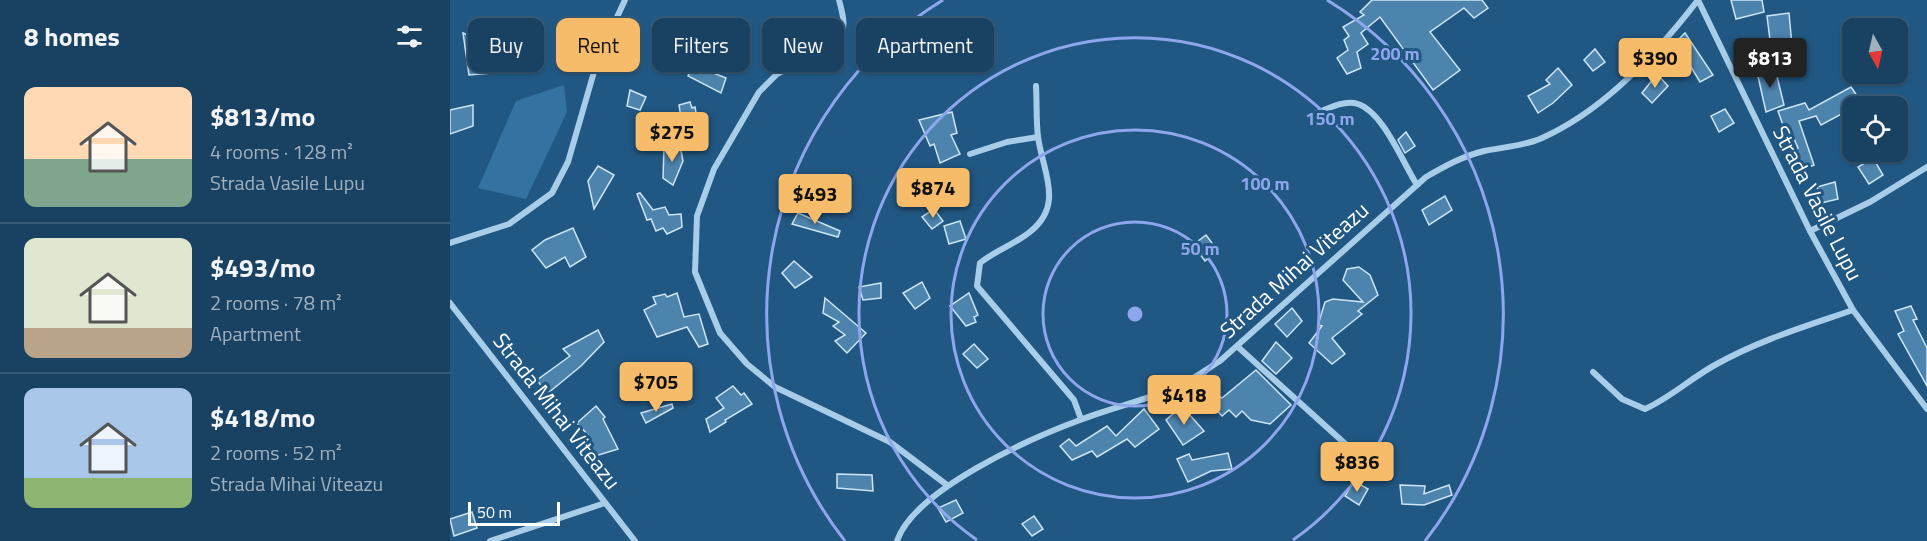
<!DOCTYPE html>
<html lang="en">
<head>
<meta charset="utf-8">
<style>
  :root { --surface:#194262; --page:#224968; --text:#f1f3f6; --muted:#9fb0be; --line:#375b77; --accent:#f6bc69 }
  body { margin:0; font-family:"Titillium Web",sans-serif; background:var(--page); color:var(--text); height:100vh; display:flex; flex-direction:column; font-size:22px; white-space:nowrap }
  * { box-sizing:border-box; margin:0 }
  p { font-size:20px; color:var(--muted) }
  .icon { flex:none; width:33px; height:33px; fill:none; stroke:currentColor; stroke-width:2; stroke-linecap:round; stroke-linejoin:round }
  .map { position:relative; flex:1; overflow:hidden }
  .sheet { display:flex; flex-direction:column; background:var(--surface); width:450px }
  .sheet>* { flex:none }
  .banner { position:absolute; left:18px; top:18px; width:570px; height:54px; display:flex; gap:12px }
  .needle { width:39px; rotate:172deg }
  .buttons { position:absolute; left:1392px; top:18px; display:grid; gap:12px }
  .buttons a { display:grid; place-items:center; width:66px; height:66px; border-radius:12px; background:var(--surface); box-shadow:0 2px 4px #0004,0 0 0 2px var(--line); font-size:30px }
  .scale { position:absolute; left:18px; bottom:15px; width:92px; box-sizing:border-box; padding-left:6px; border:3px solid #fff; border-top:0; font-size:16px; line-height:21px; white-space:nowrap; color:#fff; -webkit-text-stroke:4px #215883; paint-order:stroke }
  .price { position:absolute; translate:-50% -51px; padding:0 14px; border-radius:6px; background:var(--accent); color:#111; font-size:20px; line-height:39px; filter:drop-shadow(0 2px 3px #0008) }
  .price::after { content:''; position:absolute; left:50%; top:36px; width:18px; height:14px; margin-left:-9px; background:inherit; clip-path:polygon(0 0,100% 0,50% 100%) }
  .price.active { background:#222; color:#fff }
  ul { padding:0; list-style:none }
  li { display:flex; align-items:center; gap:18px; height:150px; padding:0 24px }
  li+li { border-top:2px solid var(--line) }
  li span { display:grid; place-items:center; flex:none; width:168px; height:120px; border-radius:12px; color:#555 }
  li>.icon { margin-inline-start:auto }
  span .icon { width:72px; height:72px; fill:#fffc; stroke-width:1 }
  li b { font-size:26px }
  h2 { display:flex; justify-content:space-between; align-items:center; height:72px; padding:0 24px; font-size:26px }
  .tag { padding:0 21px; border-radius:12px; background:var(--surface); box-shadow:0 2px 4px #0004,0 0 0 2px var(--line); font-size:21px; line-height:54px }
  .tag.active { background:var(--accent); color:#111 }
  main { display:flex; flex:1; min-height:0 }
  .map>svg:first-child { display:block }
  .green { fill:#3472a1 }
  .building { fill:#4d84ae; stroke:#cce5f7; stroke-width:1.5 }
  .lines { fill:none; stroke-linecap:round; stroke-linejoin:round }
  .minor { stroke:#a8cde9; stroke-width:6 }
  .ring { fill:none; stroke:#8ea6ec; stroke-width:3 }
  .labels { text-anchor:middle; stroke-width:6; stroke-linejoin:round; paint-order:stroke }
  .street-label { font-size:22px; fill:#fff; stroke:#215883 }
  .centre { fill:#8ea6ec; stroke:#215883; stroke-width:3 }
  .ring-label { font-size:18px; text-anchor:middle; font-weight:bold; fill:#8ea6ec; stroke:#215883; stroke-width:6; stroke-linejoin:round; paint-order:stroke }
</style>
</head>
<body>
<main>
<section class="sheet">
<h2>8 homes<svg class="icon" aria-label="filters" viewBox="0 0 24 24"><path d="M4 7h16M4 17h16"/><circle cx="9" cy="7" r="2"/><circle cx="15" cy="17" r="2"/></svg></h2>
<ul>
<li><span style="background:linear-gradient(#ffd9b3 60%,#7fa58c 0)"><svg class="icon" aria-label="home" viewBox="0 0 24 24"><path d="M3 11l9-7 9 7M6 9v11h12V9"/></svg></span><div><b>$813/mo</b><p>4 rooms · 128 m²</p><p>Strada Vasile Lupu</p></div></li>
<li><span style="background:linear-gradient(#dfe7d0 75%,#b9a48a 0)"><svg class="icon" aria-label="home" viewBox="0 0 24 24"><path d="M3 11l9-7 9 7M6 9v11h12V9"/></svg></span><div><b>$493/mo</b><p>2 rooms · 78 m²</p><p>Apartment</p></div></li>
<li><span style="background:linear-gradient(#a9c7e8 75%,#8fb573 0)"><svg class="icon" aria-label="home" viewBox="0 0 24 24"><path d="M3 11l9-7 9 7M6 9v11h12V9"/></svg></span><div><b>$418/mo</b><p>2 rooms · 52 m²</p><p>Strada Mihai Viteazu</p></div></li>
</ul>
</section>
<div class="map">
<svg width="1477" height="541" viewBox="0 0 1477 541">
  <rect width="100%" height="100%" fill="#215883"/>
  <path class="green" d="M114,85L117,112L76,199L28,188L66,101Z"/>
  <g class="building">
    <path d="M922,0H1032L1038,8L1024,18L1014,8L980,32L1010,70L983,90L930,17L911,33L918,44L907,52L911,68L897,74L887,58L898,50L894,40L899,36L893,27L914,15L910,12Z"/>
    <path d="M1281,0H1312L1314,12L1286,19Z"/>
    <path d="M1339,13L1342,46L1321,48L1317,16Z"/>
    <path d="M13,33L41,45L42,73L19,75Z"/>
    <path d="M1235,33L1263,75L1250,82L1238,62L1236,63L1222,46Z"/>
    <path d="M1145,49L1155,62L1143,71L1134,60Z"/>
    <path d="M243,65L276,78L271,93L238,76Z"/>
    <path d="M1108,68L1122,85L1103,103L1088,113L1078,96L1100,84L1096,80Z"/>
    <path d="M1325,68L1334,105L1316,112L1307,72Z"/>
    <path d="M1207,74L1218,86L1202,103L1192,93Z"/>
    <path d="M1401,87L1412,103L1371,125L1366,116L1349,121L1364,165L1345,173L1337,152L1348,148L1338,125L1334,128L1328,111L1355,103L1359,110Z"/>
    <path d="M180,90L196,97L190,110L177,106Z"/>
    <path d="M240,102L242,108L245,107L247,118L242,119L245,140L235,142L229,105Z"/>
    <path d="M23,105V126L0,134V110Z"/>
    <path d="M1275,109L1284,123L1269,132L1261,116Z"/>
    <path d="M502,112L507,133L501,135L510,154L490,163L484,144L480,146L469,120Z"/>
    <path d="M956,132L965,146L955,153L948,140Z"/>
    <path d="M230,145L233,161L223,185L213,178L214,147Z"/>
    <path d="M1423,158L1433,175L1419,184L1408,167Z"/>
    <path d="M148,166L164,175L144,209L138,181Z"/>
    <path d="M357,177L368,186L354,196L346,190Z"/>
    <path d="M1385,182L1388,199L1371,203L1367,187Z"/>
    <path d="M190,193L203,210L215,207L219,215L231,214L232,227L217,234L213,228L206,231L201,219L197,220L187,194Z"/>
    <path d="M995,196L1002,210L979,225L972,210Z"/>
    <path d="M484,209L493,221L482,229L472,217Z"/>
    <path d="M348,213L390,231L388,237L342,224Z"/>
    <path d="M510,221L516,239L499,244L494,226Z"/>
    <path d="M123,228L136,257L120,267L115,257L96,268L82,250L95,240Z"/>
    <path d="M756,235L768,251L755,261L743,245Z"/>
    <path d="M344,261L362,277L345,288L332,273Z"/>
    <path d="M909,267L920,275L928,295L908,311L912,314L882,338L895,354L882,364L859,343L872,326L868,325L875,302L883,299L913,302L893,280L897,269Z"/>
    <path d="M472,282L480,298L465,309L453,293Z"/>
    <path d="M431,283V298L413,300L409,287Z"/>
    <path d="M227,293L234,317L249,314L258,344L249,347L237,327L207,337L194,310L206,304L203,297L215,294L217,297Z"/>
    <path d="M519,293L528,315L524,317L526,322L516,326L500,306Z"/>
    <path d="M375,298L416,333L397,353L385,341L395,335L383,326L389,322L373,313Z"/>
    <path d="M1461,306L1467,319L1463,320L1477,348V386L1448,334L1454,331L1445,311Z"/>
    <path d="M842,308L852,321L837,337L825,324Z"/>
    <path d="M148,330L154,342L131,366L97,394L87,380L120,356L113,349Z"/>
    <path d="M826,342L842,358L826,374L812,361Z"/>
    <path d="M524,344L538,359L527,368L513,354Z"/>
    <path d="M806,370L841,405L820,424L801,420L792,411L786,417L779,410L772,416L756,399L765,393L772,398Z"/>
    <path d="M283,386L291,395L294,393L302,404L275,420L276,422L260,432L256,419L274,408L266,398Z"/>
    <path d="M222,404L223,408L196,423L191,413Z"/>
    <path d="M146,406L155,417L153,419L168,449L139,458L120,441L138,435L127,423Z"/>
    <path d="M732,406L754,431L733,445L716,420Z"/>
    <path d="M694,409L709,429L685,447L677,439L647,457L642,451L622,460L610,446L619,439L626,446L657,426L666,436Z"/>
    <path d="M778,453L782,469L761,471L738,482L727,459L739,454L742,460Z"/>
    <path d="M387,474L422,475L423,491L387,488Z"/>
    <path d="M904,481L918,489L909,505L895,496Z"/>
    <path d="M950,485L975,486L974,494L999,485L1002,495L974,505L952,504Z"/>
    <path d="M506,500L513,513L496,522L488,508Z"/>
    <path d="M22,512L27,528L4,536L0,519Z"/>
    <path d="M584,516L593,529L582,536L572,524Z"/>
  </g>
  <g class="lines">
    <g class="minor">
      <path d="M389,0C393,15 397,27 388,41L327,74L309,92L264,169L247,216L245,272L270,333L297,364L325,387L440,442L497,485"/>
      <path d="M586,86C587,103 586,120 588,137C593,172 614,204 581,231C566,244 546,250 530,263L527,286L624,400L631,419"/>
      <path d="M863,115C875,110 894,99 908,104C933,112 953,163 967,185"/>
      <path d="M520,154L557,142L588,137"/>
      <path d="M1360,231L1420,202L1477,167"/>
      <path d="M0,243L59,224L102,193L118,162L148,58L175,0"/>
      <path d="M0,303L185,541"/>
      <path d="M788,347L932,477"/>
      <path d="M1143,372L1172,399L1195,409C1220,398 1241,378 1265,365C1309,340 1357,326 1403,310"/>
      <path d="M40,541L155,503"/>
      <path d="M447,541C464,490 581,438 630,420C663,407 698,400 730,385C744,379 757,369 770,361L976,177C995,166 1013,156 1034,151C1053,147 1075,146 1092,138C1153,111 1208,52 1248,0L1360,231L1403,310L1477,409"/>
    </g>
  </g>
  <g class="ring">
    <circle cx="685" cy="314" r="92"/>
    <circle cx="685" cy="314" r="184"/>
    <path d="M527 540A276 276 0 1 1 843 540"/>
    <path d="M395 541A368 368 0 0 1 493 0M877 0A368 368 0 0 1 975 541"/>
  </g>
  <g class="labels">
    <g class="street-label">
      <text transform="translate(1368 203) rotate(63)" y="8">Strada Vasile Lupu</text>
      <text transform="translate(844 270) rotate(-42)" y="8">Strada Mihai Viteazu</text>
      <text transform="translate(107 411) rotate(52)" y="8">Strada Mihai Viteazu</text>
    </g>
  </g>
  <circle cx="685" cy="314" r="9" class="centre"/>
  <g class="ring-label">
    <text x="945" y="60">200 m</text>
    <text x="880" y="125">150 m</text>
    <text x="815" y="190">100 m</text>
    <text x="750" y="255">50 m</text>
  </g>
</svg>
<div class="buttons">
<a><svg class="needle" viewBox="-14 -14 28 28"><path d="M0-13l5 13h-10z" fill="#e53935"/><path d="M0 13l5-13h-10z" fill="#9fb0be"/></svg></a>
<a><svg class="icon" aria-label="locate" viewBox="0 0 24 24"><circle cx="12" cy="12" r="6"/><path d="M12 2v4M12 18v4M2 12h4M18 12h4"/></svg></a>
</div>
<div class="scale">50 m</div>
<b class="price" style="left:1205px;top:89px">$390</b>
<b class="price active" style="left:1320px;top:89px">$813</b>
<b class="price" style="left:222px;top:163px">$275</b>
<b class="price" style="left:483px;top:219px">$874</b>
<b class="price" style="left:365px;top:225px">$493</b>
<b class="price" style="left:206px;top:413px">$705</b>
<b class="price" style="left:734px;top:426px">$418</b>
<b class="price" style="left:907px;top:493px">$836</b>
<div class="banner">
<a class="tag">Buy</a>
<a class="tag active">Rent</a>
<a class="tag">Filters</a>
<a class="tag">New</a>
<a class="tag">Apartment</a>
</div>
</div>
</main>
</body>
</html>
